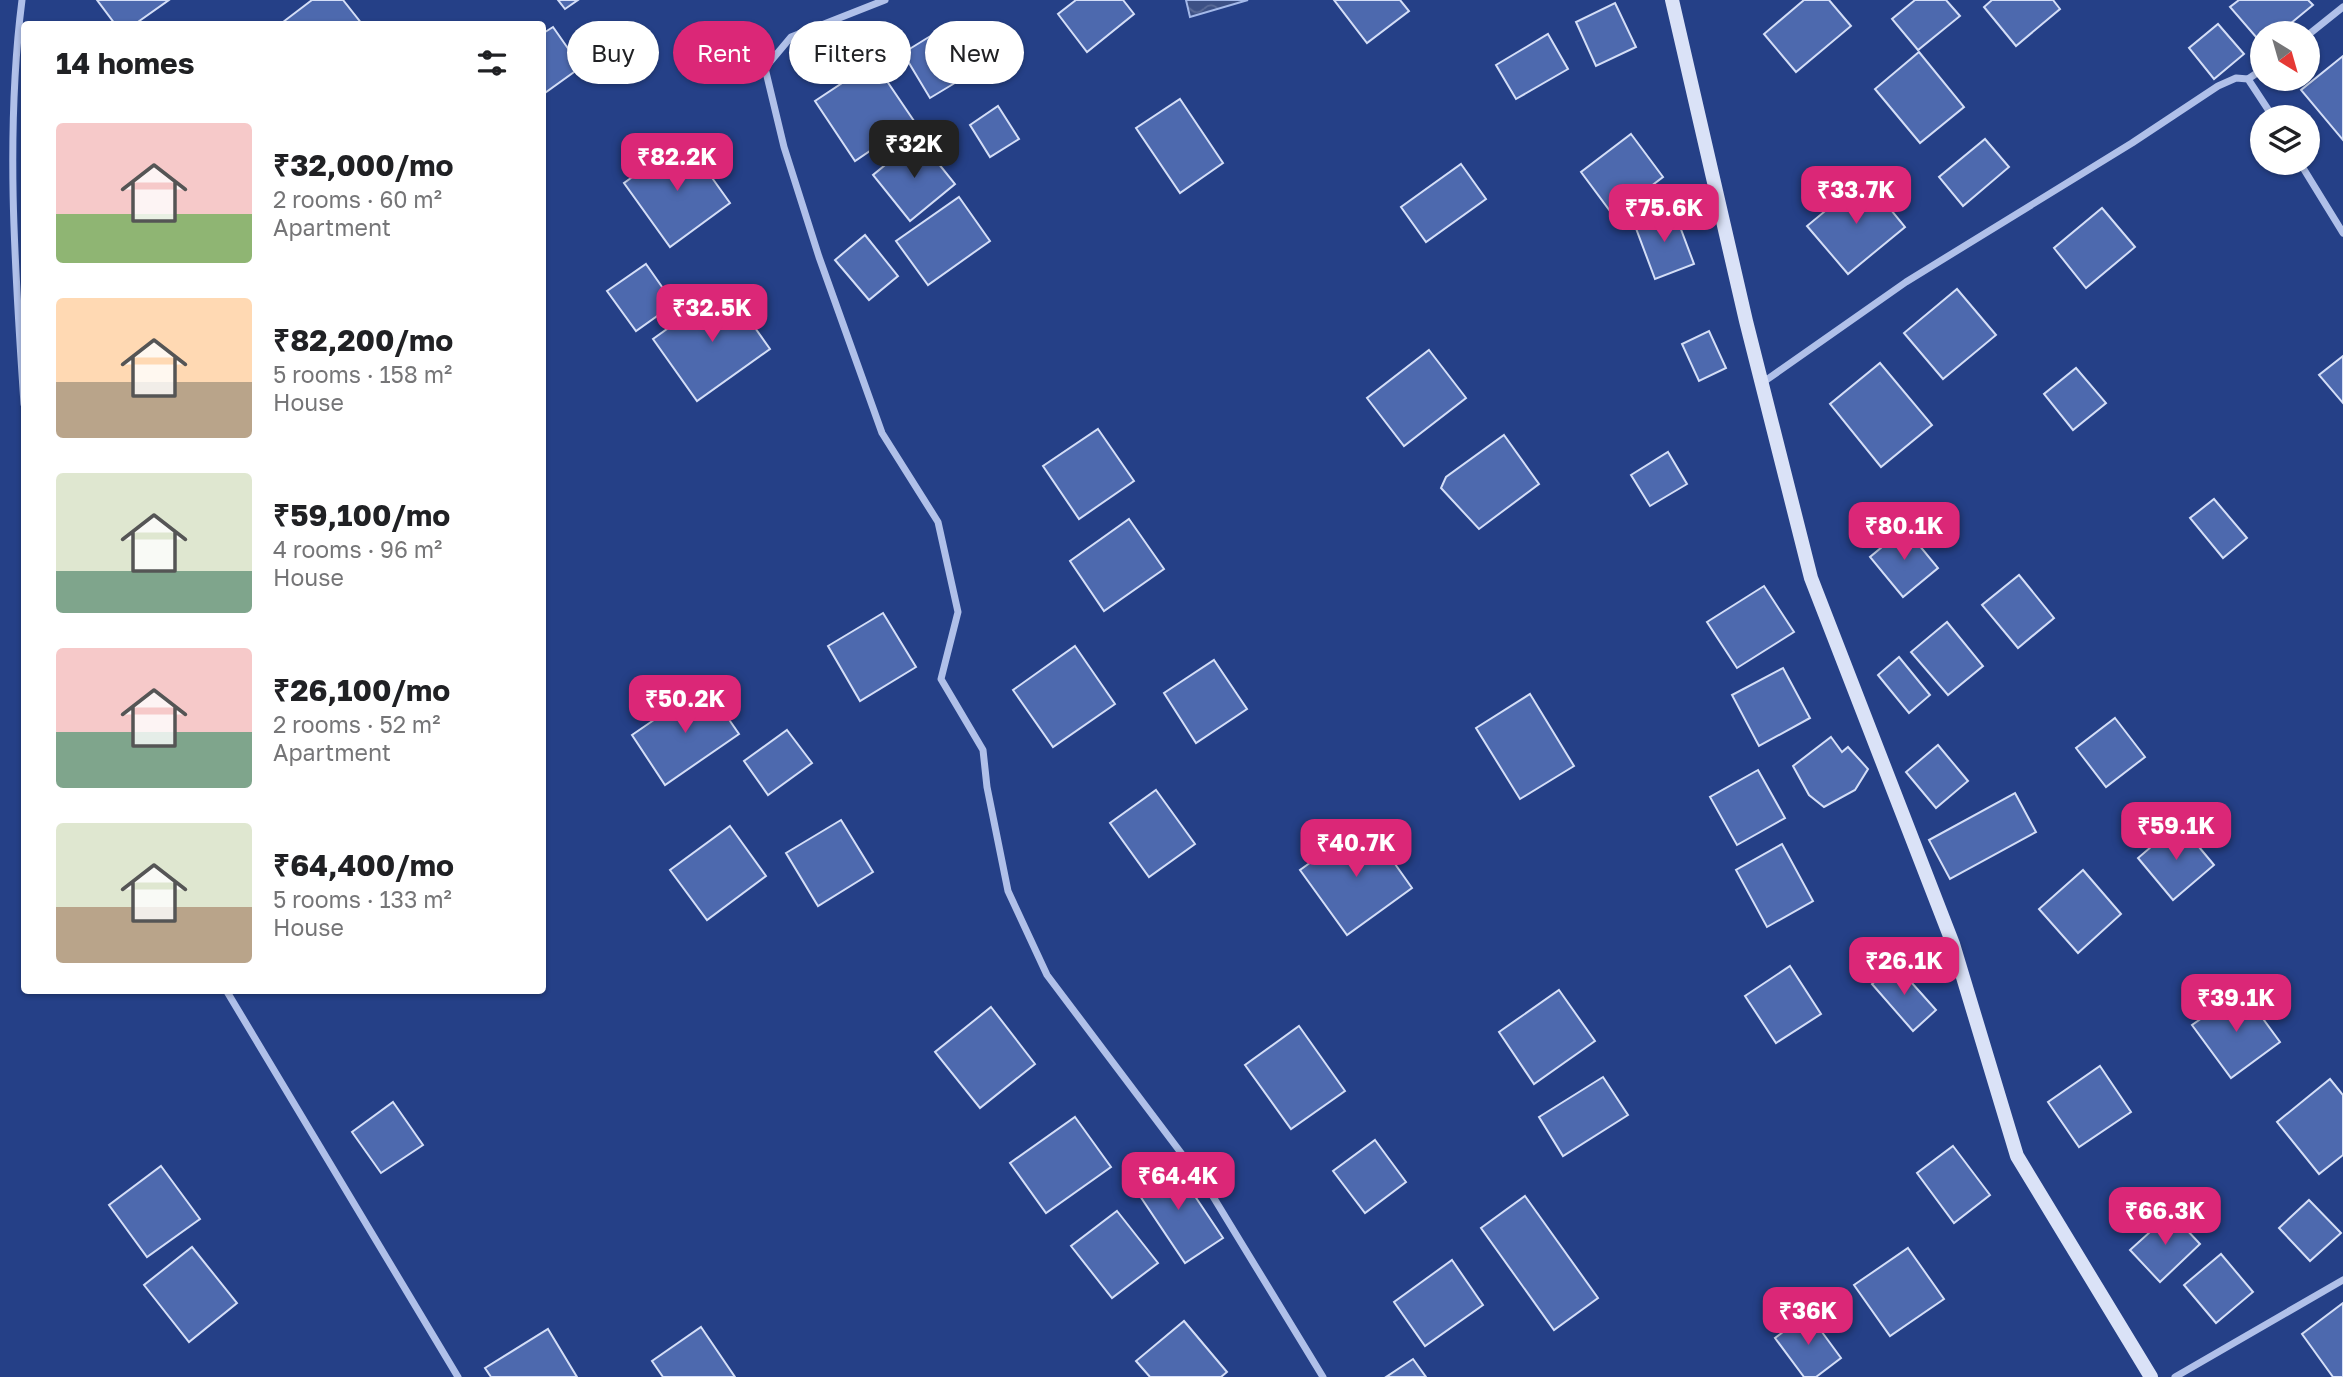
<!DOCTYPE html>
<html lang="en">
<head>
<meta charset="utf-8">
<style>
  :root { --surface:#fff; --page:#f6f6f6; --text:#202124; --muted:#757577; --accent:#db2777 }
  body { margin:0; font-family:"Golos Text",sans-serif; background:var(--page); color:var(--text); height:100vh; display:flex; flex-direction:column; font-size:26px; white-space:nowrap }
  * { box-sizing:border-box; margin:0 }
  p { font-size:23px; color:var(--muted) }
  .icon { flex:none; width:38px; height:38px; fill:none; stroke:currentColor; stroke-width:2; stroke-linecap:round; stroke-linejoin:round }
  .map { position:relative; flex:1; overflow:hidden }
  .sheet { position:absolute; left:21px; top:21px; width:525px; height:973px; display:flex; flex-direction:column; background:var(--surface); border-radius:7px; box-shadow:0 2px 5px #0004 }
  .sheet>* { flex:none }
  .hud { position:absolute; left:567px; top:21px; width:665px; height:63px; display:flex; gap:14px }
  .needle { width:46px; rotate:143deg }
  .buttons { position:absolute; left:2250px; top:21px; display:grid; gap:14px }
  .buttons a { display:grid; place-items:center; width:70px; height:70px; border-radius:50%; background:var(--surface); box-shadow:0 2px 5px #0004; font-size:35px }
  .price { position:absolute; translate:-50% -60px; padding:0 16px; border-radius:14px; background:var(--accent); color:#fff; font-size:23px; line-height:46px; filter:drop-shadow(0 2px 4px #0008) }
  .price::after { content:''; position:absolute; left:50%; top:42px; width:21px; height:16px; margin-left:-10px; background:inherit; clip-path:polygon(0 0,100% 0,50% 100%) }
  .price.on { background:#222; color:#fff }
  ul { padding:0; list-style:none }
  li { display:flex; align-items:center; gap:21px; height:175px; padding:0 35px }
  li span { display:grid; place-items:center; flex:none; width:196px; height:140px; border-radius:7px; color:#555 }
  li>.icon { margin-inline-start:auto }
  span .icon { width:84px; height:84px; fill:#fffc; stroke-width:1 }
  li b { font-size:30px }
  h2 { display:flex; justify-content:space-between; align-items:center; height:84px; padding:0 35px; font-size:30px }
  .pill { padding:0 24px; border-radius:32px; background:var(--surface); box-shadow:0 2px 5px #0004; font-size:24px; line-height:63px }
  .pill.on { background:var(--accent); color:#fff }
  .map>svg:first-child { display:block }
  .water { fill:url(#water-waves); stroke:#a4b9e9; stroke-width:2 }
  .building { fill:#4d69ae; stroke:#d4def7; stroke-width:2 }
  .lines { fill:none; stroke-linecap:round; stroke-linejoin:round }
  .street { stroke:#b0c0e9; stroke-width:7 }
  .secondary { stroke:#dae2f7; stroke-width:14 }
</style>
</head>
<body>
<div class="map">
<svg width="2343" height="1377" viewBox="0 0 2343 1377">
  <defs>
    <pattern id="water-waves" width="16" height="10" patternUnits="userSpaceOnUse" patternTransform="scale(1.75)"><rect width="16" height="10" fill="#3d5185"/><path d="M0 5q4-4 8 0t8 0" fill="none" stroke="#5a6b97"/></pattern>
  </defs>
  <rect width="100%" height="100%" fill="#254087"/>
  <path class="water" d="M1186,0H1248L1190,17Z"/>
  <g class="building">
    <path d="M97,0H169L135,24H115Z"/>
    <path d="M312,0H343L362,24H285L283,22Z"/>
    <path d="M558,0H578L565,9Z"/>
    <path d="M1076,0H1123L1134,14L1087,52L1058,14Z"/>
    <path d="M1334,0H1400L1409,11L1367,43Z"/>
    <path d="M1804,0H1829L1851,26L1796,72L1764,34Z"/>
    <path d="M1915,0H1946L1960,16L1918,50L1892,19Z"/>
    <path d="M1992,0H2053L2060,9L2016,46L1984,7Z"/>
    <path d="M2239,0H2308L2313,5L2279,33H2263V45L2230,7Z"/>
    <path d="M1615,3L1636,47L1596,66L1576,22Z"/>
    <path d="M950,24L978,69L930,98L903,53Z"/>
    <path d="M2218,24L2244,54L2214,79L2189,48Z"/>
    <path d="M553,27L581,67L542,95V34Z"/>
    <path d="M1548,34L1568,69L1516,99L1496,65Z"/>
    <path d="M1919,52L1964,107L1920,143L1875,89Z"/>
    <path d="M2343,56V140L2301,90Z"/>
    <path d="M874,62L914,121L855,161L815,101Z"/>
    <path d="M1180,99L1223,163L1180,193L1136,128Z"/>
    <path d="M998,106L1019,139L990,157L970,125Z"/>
    <path d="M1631,134L1663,177L1613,215L1581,172Z"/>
    <path d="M918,138L955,184L910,221L873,175Z"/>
    <path d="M1985,139L2009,167L1963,206L1939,177Z"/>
    <path d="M685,140L730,203L670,247L624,183Z"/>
    <path d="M1461,164L1486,199L1426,242L1401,207Z"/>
    <path d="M1865,178L1905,227L1848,274L1807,226Z"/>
    <path d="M959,197L990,241L928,285L896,241Z"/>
    <path d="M1673,208L1694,264L1655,279L1634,223Z"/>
    <path d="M2102,208L2135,247L2086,288L2054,248Z"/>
    <path d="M865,235L898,276L869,300L835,260Z"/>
    <path d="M646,264L674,304L636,331L607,291Z"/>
    <path d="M726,287L770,349L697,401L653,339Z"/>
    <path d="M1957,289L1996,335L1943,379L1904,333Z"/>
    <path d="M1709,331L1726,368L1699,381L1682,344Z"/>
    <path d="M1429,350L1466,398L1404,446L1367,398Z"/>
    <path d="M2343,356V403L2319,375Z"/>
    <path d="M1880,363L1932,425L1881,467L1830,404Z"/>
    <path d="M2076,368L2106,403L2073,430L2044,394Z"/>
    <path d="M1098,429L1134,481L1079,519L1043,466Z"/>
    <path d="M1504,435L1539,484L1479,529L1441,488L1446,477Z"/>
    <path d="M1668,452L1687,484L1650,506L1631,475Z"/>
    <path d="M2214,499L2247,538L2223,558L2190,518Z"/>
    <path d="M1129,519L1164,569L1104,611L1070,561Z"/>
    <path d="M1905,528L1938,568L1903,597L1870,557Z"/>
    <path d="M2019,575L2054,618L2018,648L1982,605Z"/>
    <path d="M1764,586L1794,632L1737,668L1707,622Z"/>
    <path d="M883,613L916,667L860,701L828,646Z"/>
    <path d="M1947,622L1983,666L1948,695L1911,652Z"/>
    <path d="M1075,646L1115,704L1053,747L1013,690Z"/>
    <path d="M1899,657L1930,695L1909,713L1878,675Z"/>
    <path d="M1214,660L1247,709L1196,743L1164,693Z"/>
    <path d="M1783,668L1810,718L1759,746L1732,695Z"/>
    <path d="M705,685L739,734L665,785L632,735Z"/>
    <path d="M1530,694L1574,766L1520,799L1476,728Z"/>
    <path d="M2115,718L2145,757L2106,787L2076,748Z"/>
    <path d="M787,730L812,763L768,795L744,761Z"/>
    <path d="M1831,737L1842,752L1848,747L1868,769L1855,790L1824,807L1809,795L1793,766Z"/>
    <path d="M1938,745L1968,781L1936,808L1906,772Z"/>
    <path d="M1758,770L1785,818L1737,845L1710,797Z"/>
    <path d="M1156,790L1195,844L1149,877L1110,823Z"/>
    <path d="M2015,793L2036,832L1950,879L1929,840Z"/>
    <path d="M841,820L873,872L818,906L786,853Z"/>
    <path d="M1366,823L1412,888L1347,935L1300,870Z"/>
    <path d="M2179,823L2214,865L2173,900L2138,858Z"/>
    <path d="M730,826L766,876L707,920L670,870Z"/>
    <path d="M1782,844L1813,901L1767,927L1736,870Z"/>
    <path d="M2083,870L2121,914L2078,953L2039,909Z"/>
    <path d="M1895,964L1936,1010L1913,1031L1872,984Z"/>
    <path d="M1790,966L1821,1014L1776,1043L1745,996Z"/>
    <path d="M1559,990L1595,1041L1534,1084L1499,1032Z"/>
    <path d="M2242,990L2280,1042L2231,1078L2192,1025Z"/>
    <path d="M991,1007L1035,1064L980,1108L935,1052Z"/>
    <path d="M1299,1026L1345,1091L1291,1129L1245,1065Z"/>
    <path d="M2100,1066L2131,1112L2079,1147L2048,1102Z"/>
    <path d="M1603,1077L1628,1115L1563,1156L1539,1117Z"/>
    <path d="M2330,1079L2343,1095V1155L2319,1174L2277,1122Z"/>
    <path d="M393,1102L423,1145L381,1173L352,1132Z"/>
    <path d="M1075,1117L1111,1167L1046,1213L1010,1163Z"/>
    <path d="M1375,1140L1406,1182L1365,1213L1333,1171Z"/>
    <path d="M1953,1146L1990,1195L1954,1223L1917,1173Z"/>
    <path d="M1172,1162L1223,1238L1185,1263L1134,1187Z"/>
    <path d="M161,1166L200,1219L147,1257L109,1205Z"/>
    <path d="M1525,1196L1598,1298L1554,1330L1481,1228Z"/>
    <path d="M2309,1200L2341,1233L2310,1261L2279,1228Z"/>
    <path d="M1117,1211L1158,1263L1112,1298L1071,1246Z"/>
    <path d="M2171,1213L2200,1244L2160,1282L2130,1250Z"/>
    <path d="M192,1247L237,1303L189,1342L144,1285Z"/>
    <path d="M1908,1248L1944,1299L1890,1336L1854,1285Z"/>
    <path d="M2221,1254L2253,1292L2216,1323L2184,1285Z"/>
    <path d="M1452,1260L1483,1305L1425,1346L1394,1302Z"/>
    <path d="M2343,1303V1377H2333L2302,1334Z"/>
    <path d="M1808,1313L1841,1358L1816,1377H1804L1775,1338Z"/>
    <path d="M1184,1321L1227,1372L1221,1377H1150L1136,1361Z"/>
    <path d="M701,1327L735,1377H663L652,1361Z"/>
    <path d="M548,1329L577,1377H491L485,1368Z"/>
    <path d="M1413,1359L1426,1377H1386Z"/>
  </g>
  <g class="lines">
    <g class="street">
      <path d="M22,0C5,133 15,270 24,404"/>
      <path d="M885,0L791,37L765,68L784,147L819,257L882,433L938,522L958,612L941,679L983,750L987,787L1008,891L1047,975L1209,1190L1323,1377"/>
      <path d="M2308,35L2343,7"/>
      <path d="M2248,79L2263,69"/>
      <path d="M2300,163L2343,233"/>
      <path d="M1762,383L1906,282L2132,143L2218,86L2236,78L2248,79L2273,117"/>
      <path d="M226,990L458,1377"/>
      <path d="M2175,1377L2343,1280"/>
    </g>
    <path class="secondary" d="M1672,0L1746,321L1811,578L1953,944L2017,1156L2151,1377"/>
  </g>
</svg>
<div class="buttons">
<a><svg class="needle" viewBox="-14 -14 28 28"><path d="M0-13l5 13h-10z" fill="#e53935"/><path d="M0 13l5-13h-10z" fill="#757577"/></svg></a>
<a><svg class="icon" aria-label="layers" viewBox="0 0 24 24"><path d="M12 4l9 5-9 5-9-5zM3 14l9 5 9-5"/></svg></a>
</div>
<b class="price on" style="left:914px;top:180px">₹32K</b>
<b class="price" style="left:677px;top:193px">₹82.2K</b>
<b class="price" style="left:1856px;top:226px">₹33.7K</b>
<b class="price" style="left:1664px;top:244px">₹75.6K</b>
<b class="price" style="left:712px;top:344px">₹32.5K</b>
<b class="price" style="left:1904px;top:562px">₹80.1K</b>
<b class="price" style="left:685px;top:735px">₹50.2K</b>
<b class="price" style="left:2176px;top:862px">₹59.1K</b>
<b class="price" style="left:1356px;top:879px">₹40.7K</b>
<b class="price" style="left:1904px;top:997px">₹26.1K</b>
<b class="price" style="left:2236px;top:1034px">₹39.1K</b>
<b class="price" style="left:1178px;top:1212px">₹64.4K</b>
<b class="price" style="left:2165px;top:1247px">₹66.3K</b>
<b class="price" style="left:1808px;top:1347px">₹36K</b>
<div class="hud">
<a class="pill">Buy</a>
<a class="pill on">Rent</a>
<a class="pill">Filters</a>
<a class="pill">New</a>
</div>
<section class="sheet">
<h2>14 homes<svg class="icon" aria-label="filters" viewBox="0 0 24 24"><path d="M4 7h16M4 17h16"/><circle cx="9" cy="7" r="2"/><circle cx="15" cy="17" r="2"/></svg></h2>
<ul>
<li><span style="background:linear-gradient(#f6c9c9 65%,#8fb573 0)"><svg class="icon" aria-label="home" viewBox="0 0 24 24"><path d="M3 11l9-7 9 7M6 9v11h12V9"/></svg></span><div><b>₹32,000/mo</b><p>2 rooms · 60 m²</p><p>Apartment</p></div></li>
<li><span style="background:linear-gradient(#ffd9b3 60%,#b9a48a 0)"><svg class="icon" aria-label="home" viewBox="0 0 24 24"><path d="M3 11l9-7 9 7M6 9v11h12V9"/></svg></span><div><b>₹82,200/mo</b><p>5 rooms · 158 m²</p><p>House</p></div></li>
<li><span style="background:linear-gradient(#dfe7d0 70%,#7fa58c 0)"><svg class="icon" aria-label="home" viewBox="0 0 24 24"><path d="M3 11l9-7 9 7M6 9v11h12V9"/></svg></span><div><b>₹59,100/mo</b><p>4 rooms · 96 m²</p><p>House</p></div></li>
<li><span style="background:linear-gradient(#f6c9c9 60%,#7fa58c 0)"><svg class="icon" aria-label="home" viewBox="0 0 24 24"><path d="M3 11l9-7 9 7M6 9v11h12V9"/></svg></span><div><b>₹26,100/mo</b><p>2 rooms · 52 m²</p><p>Apartment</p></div></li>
<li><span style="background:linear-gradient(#dfe7d0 60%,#b9a48a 0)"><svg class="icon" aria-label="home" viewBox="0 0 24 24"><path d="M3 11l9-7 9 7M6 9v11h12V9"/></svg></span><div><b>₹64,400/mo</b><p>5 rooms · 133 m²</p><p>House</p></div></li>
</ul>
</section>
</div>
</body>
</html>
